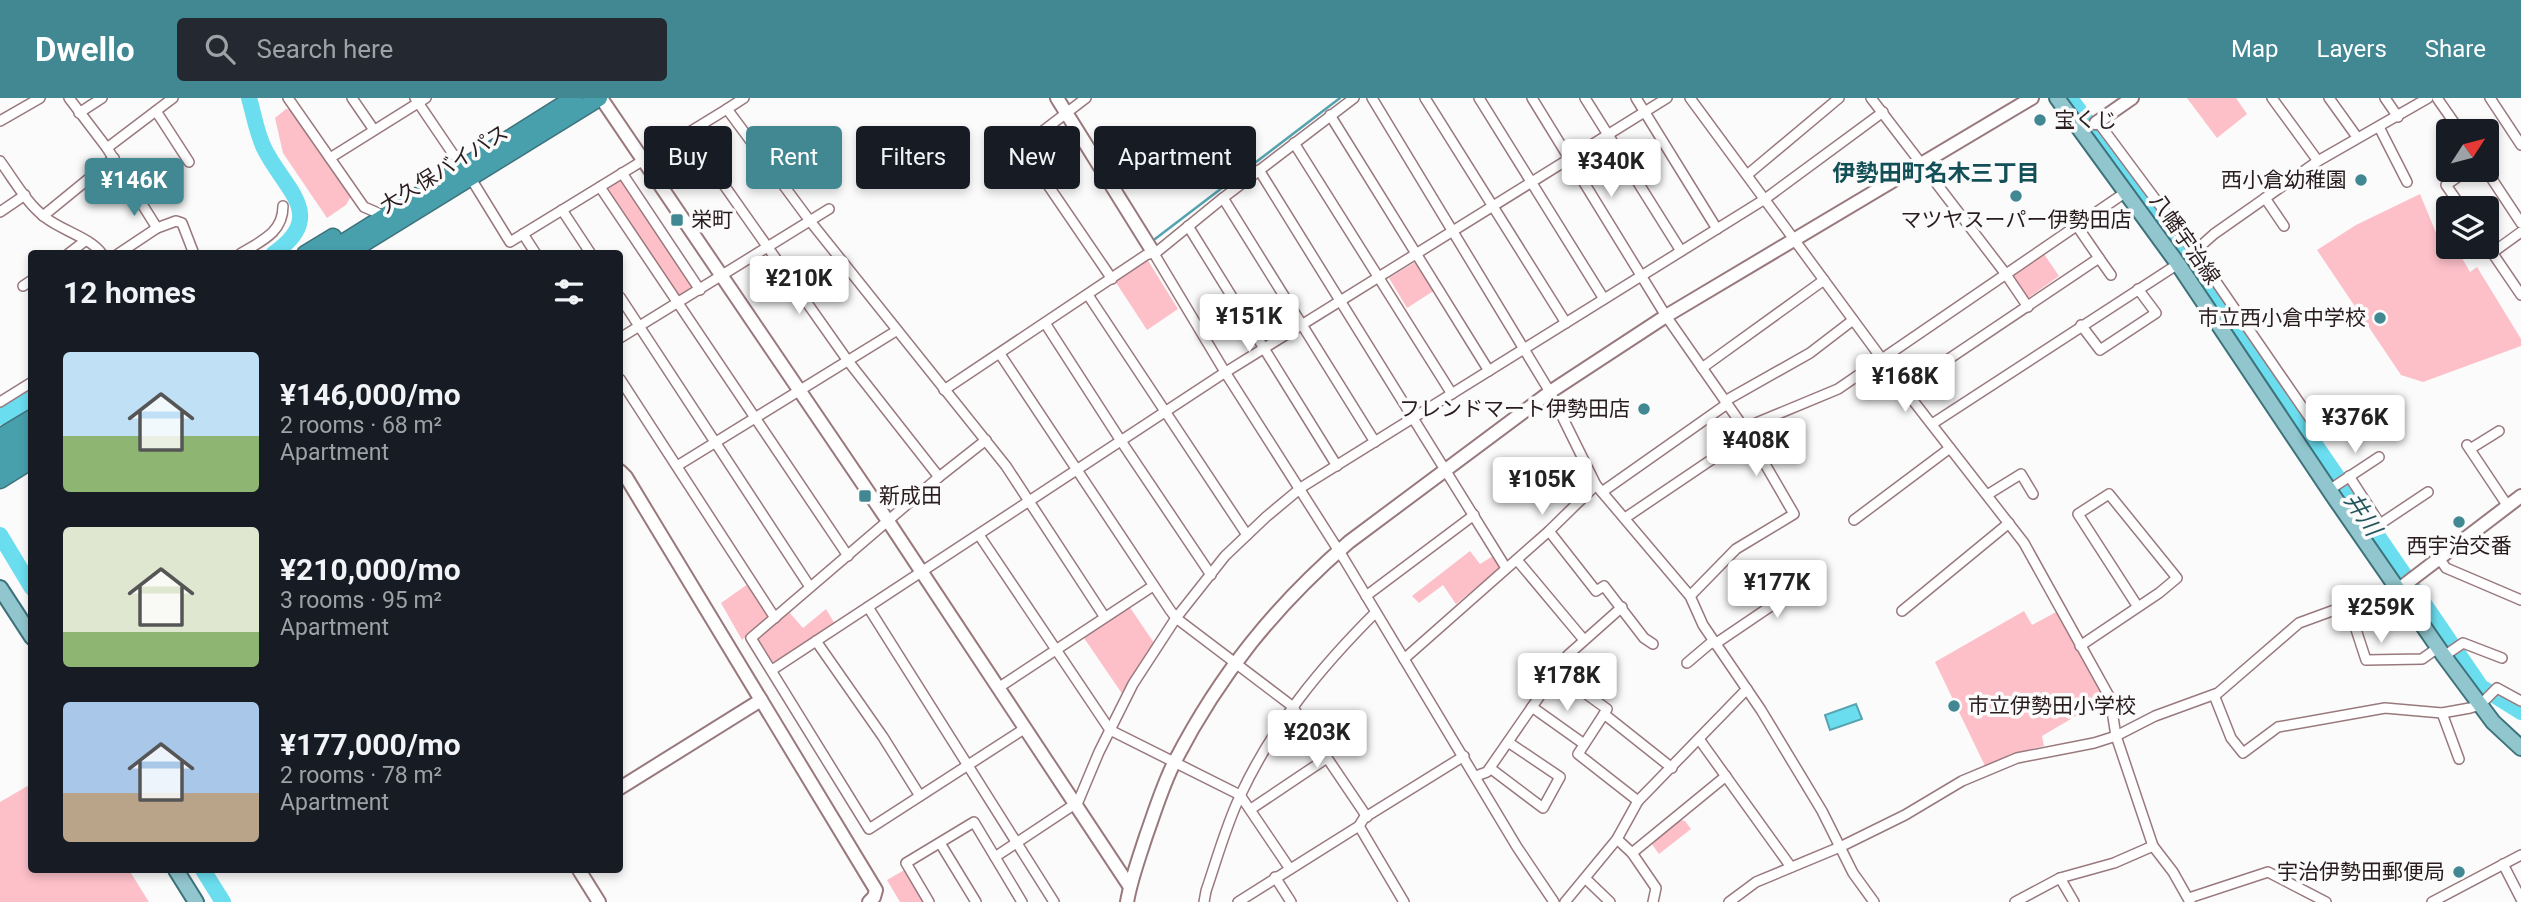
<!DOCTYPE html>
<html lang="en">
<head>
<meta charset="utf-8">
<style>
  :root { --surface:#171b24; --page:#242831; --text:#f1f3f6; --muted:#9ea1a6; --accent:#428893 }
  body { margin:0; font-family:Roboto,"Noto Sans JP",sans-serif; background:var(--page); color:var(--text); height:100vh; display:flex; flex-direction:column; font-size:26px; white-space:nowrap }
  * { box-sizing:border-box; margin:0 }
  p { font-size:23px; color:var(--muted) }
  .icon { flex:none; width:38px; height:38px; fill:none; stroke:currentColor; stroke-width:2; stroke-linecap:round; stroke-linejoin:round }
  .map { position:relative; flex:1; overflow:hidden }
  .panel { position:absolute; left:28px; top:152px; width:595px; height:623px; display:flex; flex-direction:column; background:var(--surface); border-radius:7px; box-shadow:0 4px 10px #0003 }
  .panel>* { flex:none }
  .hud { position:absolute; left:644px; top:28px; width:665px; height:63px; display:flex; gap:14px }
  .needle { width:46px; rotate:54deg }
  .buttons { position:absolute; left:2436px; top:21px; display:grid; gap:14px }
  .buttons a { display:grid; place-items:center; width:63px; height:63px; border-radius:7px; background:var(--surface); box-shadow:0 4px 10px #0003; font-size:35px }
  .price { position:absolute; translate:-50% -60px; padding:0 16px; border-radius:7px; background:#fff; color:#222; font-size:23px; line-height:46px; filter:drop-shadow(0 2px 4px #0008) }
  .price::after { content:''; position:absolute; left:50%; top:42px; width:21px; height:16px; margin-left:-10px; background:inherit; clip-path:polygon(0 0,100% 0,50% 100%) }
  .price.active { background:var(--accent); color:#fff }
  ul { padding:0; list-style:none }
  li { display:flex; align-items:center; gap:21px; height:175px; padding:0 35px }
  li span { display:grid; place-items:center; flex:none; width:196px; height:140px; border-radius:7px; color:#555 }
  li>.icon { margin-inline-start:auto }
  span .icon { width:84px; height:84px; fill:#fffc; stroke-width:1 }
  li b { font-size:30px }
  h2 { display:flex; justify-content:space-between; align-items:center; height:84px; padding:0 35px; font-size:30px }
  .pill { padding:0 24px; border-radius:7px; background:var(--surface); box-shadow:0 4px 10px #0003; font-size:24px; line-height:63px }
  .pill.active { background:var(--accent); color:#fff }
  header { display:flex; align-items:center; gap:42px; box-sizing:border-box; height:98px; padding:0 35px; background:var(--accent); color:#fff }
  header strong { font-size:33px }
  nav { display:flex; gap:38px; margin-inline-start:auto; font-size:24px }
  .search { width:490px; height:63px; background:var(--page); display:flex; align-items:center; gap:18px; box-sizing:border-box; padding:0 24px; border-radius:7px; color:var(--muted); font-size:26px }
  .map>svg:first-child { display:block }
  .green { fill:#fdc0c9 }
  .water { fill:#6addef; stroke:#56a3b0; stroke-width:2 }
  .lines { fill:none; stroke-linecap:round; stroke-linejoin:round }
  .stream { stroke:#56a3b0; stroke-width:2.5 }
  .river { stroke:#6addef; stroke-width:16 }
  .street-casing { stroke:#99797d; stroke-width:12 }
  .secondary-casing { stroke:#99797d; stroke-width:16 }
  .primary-casing { stroke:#3d727b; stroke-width:18 }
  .highway-casing { stroke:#3d727b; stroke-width:19 }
  .street { stroke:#fff; stroke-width:9 }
  .secondary { stroke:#fff; stroke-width:12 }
  .primary { stroke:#91c6ce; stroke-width:14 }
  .highway { stroke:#48a0ad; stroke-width:16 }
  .poi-dot { fill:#428893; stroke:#fbfbfb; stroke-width:2.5 }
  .labels { text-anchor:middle; stroke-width:7; stroke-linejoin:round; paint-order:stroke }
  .poi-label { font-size:21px; fill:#291c1e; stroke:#fbfbfb; text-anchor:start }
  .street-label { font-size:21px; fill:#291c1e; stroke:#fbfbfb }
  .neighbourhood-label { font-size:23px; font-weight:bold; fill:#134f57; stroke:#fbfbfb }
  .water-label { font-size:23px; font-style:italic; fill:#23555c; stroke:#fbfbfb }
</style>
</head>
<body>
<header>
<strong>Dwello</strong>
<div class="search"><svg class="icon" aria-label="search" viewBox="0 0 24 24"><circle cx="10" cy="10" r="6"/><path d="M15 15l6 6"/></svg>Search here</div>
<nav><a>Map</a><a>Layers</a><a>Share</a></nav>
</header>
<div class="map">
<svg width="2521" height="804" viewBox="0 0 2521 804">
  <rect width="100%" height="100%" fill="#fbfbfb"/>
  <g class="green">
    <path d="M2187,0H2236L2247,16L2217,40Z"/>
    <path d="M286,11L292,12L351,98L346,107L327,120L283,55L275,20Z"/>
    <path d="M622,80L696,189L682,199L677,198L606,93L607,89Z"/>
    <path d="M2420,96L2446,159L2458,153L2470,174L2477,169L2521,241V248L2423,284L2401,277L2317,152L2356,127Z"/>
    <path d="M2044,156L2059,178L2028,200L2012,177Z"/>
    <path d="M1147,161L1178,211L1147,232L1115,183Z"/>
    <path d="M1417,163L1435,192L1407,210L1389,180Z"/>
    <path d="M1470,453L1480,466L1493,458L1501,469L1456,506L1443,487L1419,505L1412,498Z"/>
    <path d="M748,486L767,515V519L742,542L721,505Z"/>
    <path d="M1129,508L1154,545L1123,597L1084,540Z"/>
    <path d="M826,511L835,526L777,564L770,563L758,545L759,539L789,514L803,530Z"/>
    <path d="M2024,513L2032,527L2058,513L2105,601L2042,638L2044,648L2017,655L1985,668L1935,564Z"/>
    <path d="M31,686L32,772H129L149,804H0V704Z"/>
    <path d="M1680,722L1685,723L1691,731L1659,756L1651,745Z"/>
    <path d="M906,771L926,804H900L887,782Z"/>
  </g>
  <path class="water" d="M1856,606L1862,621L1830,632L1825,617Z"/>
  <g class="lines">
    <path class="stream" d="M1155,141L1340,0"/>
    <g class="river">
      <path d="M249,0C254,17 257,37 265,52C286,93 328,118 273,156"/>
      <path d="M2070,0L2191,165L2481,589L2521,614"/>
      <path d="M0,319L32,300"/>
      <path d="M0,437L32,490"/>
      <path d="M203,772L223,804"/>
    </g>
    <g class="street-casing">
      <g id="street">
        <path d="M69,0L107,50L157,130L176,123L182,125L194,156"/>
        <path d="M288,0L364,109L378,115"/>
        <path d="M352,0L374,32"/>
        <path d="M415,0L453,56L469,64"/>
        <path d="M1086,0L1022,49L1112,181"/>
        <path d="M1372,0L1550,294L1596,387L1690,498L1703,527L1761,612L1822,713L1853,775L1874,804"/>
        <path d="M1425,0L1566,225"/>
        <path d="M1479,0L1604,201"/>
        <path d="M1532,0L1666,218L1744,330L1794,416L1736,451L1690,498"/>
        <path d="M1585,0L1681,153"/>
        <path d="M1636,0L1717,131"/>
        <path d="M1690,0L1904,291L2024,445L2110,600L2116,638L2153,748L2173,774L2190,804"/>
        <path d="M1871,0L2005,175L2028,209"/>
        <path d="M2272,0L2318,63L2428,0"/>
        <path d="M2329,0L2357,39"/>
        <path d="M2385,0L2398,19"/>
        <path d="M2437,0L2460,33"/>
        <path d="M2490,0L2521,47"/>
        <path d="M727,11L744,0"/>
        <path d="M156,13L189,64"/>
        <path d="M79,15L102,0"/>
        <path d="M1330,17L1489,273"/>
        <path d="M0,23L40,0"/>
        <path d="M2098,24L2208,172L2318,332"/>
        <path d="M2379,29L2407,84"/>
        <path d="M688,36L848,263L939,379"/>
        <path d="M1294,45L1452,296"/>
        <path d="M107,50L173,0"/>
        <path d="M330,60L426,0"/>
        <path d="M0,63C14,82 27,106 46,120C63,133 91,140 102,156"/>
        <path d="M996,63L1022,49"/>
        <path d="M1259,72L1506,470"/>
        <path d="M2486,72L2521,125"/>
        <path d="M622,75L700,192"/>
        <path d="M1747,77L1839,0"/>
        <path d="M470,79L510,144L727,11L810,123L1006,368L1104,518"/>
        <path d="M600,89L848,458"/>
        <path d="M1223,100L1375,344"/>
        <path d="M2265,100L2284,128"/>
        <path d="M2462,110L2446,87L2468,72"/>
        <path d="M562,112L591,156"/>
        <path d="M0,114L25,97"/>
        <path d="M43,118L114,60"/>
        <path d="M1188,128L1337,368"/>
        <path d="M523,136L536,156"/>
        <path d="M2487,147L2521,197"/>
        <path d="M2195,153L2214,136L2318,63"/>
        <path d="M1153,154L1225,274L1344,461L1517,749L1554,804"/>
        <path d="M2492,155L2521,134"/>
        <path d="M68,156L85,143"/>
        <path d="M118,156L157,130"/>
        <path d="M240,156C261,143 283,135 283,108"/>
        <path d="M2099,160L2111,177"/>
        <path d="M23,188L32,182"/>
        <path d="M1088,197L1247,437"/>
        <path d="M620,199L810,489"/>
        <path d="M1045,225L1121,343L1211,477"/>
        <path d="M2081,227L2100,252L2156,215L2138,191"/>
        <path d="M620,240L829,111"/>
        <path d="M1000,256L1170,512L1176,520L1292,608L1367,719"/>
        <path d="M1702,270L1824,182"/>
        <path d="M620,281L775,520"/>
        <path d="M1904,291L2099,160L2077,128"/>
        <path d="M944,292L1146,157L1158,153L1223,100L1354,0"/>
        <path d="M1725,303L1810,255L1853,222"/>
        <path d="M0,304L32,284"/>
        <path d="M1932,326L2178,166"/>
        <path d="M1744,330L1838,291L2126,94"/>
        <path d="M986,342L939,379L751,540L869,731L1024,631"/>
        <path d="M2467,347L2507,407"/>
        <path d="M2470,351L2499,333"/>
        <path d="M677,368L896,233"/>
        <path d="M2349,378L2380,426"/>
        <path d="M2329,392L2379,359"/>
        <path d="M1602,394L1727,306"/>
        <path d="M1987,397L2021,376L2033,396"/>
        <path d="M1625,420L1748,337"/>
        <path d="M1854,422L1950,350"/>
        <path d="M1549,433L1596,493L1604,488L1644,540L1653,546"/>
        <path d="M979,437L1110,632L1240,697L1290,771"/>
        <path d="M2362,438L2428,394"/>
        <path d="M2439,460L2446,470L2521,502"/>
        <path d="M1517,462L1584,542"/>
        <path d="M1749,483L1764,473"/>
        <path d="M1366,498L1474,417"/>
        <path d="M2348,507L2366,562L2422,561L2439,549"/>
        <path d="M868,509L1054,804"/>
        <path d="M1902,513L2009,425"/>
        <path d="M816,543L883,639L920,698"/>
        <path d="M1715,546L1774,506L1756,478"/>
        <path d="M2080,548L2159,495L2177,480L2109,396L2078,416L2138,509"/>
        <path d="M2444,558L2463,545L2502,560"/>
        <path d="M1404,561L1549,433L1596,387"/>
        <path d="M1687,565L1713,543"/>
        <path d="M772,572L1221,277L1667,0"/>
        <path d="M1556,574L1607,611L1604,616"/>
        <path d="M998,590L1153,488"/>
        <path d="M2214,597L2231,640L2243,655L2278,629L2385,610L2442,615L2470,610L2480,607L2497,590L2521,603"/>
        <path d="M1532,609L1584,646"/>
        <path d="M2442,615L2459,661"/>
        <path d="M1699,641L1791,769"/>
        <path d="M1490,670L1543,710L1560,679L1508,644"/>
        <path d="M1476,678L1487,674L1568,557L1622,509"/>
        <path d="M1638,703L1578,656L1604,616L1672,670"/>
        <path d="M1251,711L1327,660"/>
        <path d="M1359,728L1404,804"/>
        <path d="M1617,741L1632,755L1656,790L1653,804"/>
        <path d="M940,745L976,804"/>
        <path d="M1632,755L1726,678"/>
        <path d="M995,759L1078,704L1099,654L1133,586L1176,520L1225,458L1266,419L1302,389L1765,101L1883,14"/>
        <path d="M2503,766L2521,801"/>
        <path d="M1275,779L1291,804"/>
        <path d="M2060,780L2074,804"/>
        <path d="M1586,781L1610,804"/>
        <path d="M2189,800L2268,774L2326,804"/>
        <path d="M929,804L906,765L974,724L1022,804"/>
        <path d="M1204,804L1206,793C1217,761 1226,727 1241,696C1274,626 1321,569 1375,515"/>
        <path d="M1238,804L1359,728L1364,720L1464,658"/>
        <path d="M1565,804L1617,741L1638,703L1747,591"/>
        <path d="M1729,804L1756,784L1840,749L1905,717L1962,683L2017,660L2094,645L2116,638L2155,618L2218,595L2299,525L2381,495L2399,491"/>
        <path d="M2015,804L2060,780L2114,765L2153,748"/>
        <path d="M2432,804L2521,757"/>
      </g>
    </g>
    <g class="secondary-casing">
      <g id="secondary">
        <path d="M601,0L888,423L1130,789"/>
        <path d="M1057,0L1153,154"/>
        <path d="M2096,25L2132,0"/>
        <path d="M620,373L626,379L876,792L874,799L869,804"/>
        <path d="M2399,491L2521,398"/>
        <path d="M620,690L761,602"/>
        <path d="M579,772L599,804"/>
        <path d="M1127,804C1131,781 1139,760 1146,738C1155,713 1163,686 1175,663C1220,576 1275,508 1349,444L1550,294L1666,218L2032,0"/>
      </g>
    </g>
    <g class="primary-casing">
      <g id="primary">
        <path d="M2057,0L2178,166L2334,399L2444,558L2493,624L2521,650"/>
        <path d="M0,490L32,539"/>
        <path d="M176,772L196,804"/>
      </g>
    </g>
    <g class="highway-casing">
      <g id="highway">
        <path d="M305,156L333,139"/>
        <path d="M325,156L574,0"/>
        <path d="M346,156L599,0"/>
        <path d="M0,339L32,320"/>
        <path d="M0,354L32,335"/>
        <path d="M0,367L32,348"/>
        <path d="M0,382L32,362"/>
      </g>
    </g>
    <use href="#street" class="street"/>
    <use href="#secondary" class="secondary"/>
    <use href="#primary" class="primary"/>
    <use href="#highway" class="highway"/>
  </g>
  <g class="poi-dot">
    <circle cx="2040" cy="22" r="7"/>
    <circle cx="2361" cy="82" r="7"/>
    <circle cx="2016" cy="98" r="7"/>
    <rect x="670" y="115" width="14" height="14" rx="3.5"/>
    <circle cx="2380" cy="220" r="7"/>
    <circle cx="1644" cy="311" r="7"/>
    <rect x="858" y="391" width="14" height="14" rx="3.5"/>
    <circle cx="2459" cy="424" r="7"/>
    <circle cx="1954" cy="608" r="7"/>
    <circle cx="2459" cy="774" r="7"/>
  </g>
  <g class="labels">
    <g class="poi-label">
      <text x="2054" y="29">宝くじ</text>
      <text x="2347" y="89" text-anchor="end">西小倉幼稚園</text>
      <text x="691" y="129">栄町</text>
      <text x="2016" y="129" text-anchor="middle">マツヤスーパー伊勢田店</text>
      <text x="2366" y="227" text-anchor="end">市立西小倉中学校</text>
      <text x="1630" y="318" text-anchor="end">フレンドマート伊勢田店</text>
      <text x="879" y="405">新成田</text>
      <text x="2459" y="455" text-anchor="middle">西宇治交番</text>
      <text x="1968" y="615">市立伊勢田小学校</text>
      <text x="2445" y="781" text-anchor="end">宇治伊勢田郵便局</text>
    </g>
    <g class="street-label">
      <text transform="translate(444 71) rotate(-32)" y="7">大久保バイパス</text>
      <text transform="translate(2185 141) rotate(55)" y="7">八幡宇治線</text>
    </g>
    <g class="neighbourhood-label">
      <text x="1936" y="83">伊勢田町名木三丁目</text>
    </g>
    <g class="water-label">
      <text transform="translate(2363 416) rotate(56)" y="8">井川</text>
    </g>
  </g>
</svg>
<div class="buttons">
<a><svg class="needle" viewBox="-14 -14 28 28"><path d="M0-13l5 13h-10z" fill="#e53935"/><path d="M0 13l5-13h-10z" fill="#9ea1a6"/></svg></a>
<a><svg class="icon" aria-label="layers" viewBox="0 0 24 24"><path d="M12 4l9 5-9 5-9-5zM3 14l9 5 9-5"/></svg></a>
</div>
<b class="price" style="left:1611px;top:101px">¥340K</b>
<b class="price active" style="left:134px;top:120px">¥146K</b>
<b class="price" style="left:799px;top:218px">¥210K</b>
<b class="price" style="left:1249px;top:256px">¥151K</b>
<b class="price" style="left:1905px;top:316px">¥168K</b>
<b class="price" style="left:2355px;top:357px">¥376K</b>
<b class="price" style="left:1756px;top:380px">¥408K</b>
<b class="price" style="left:1542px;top:419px">¥105K</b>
<b class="price" style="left:1777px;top:522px">¥177K</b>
<b class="price" style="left:2381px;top:547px">¥259K</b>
<b class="price" style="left:1567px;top:615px">¥178K</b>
<b class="price" style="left:1317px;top:672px">¥203K</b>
<div class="hud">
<a class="pill">Buy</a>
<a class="pill active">Rent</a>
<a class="pill">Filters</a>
<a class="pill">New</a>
<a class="pill">Apartment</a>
</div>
<section class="panel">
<h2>12 homes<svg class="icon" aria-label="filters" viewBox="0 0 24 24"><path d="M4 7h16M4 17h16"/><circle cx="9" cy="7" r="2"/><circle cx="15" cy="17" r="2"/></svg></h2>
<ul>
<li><span style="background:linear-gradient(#bfe0f5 60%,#8fb573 0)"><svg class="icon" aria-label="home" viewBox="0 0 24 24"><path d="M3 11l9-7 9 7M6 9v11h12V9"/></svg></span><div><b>¥146,000/mo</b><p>2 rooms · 68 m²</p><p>Apartment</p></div></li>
<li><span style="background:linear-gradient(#dfe7d0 75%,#8fb573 0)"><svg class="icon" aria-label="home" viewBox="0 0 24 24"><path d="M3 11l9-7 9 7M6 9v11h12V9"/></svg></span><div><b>¥210,000/mo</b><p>3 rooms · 95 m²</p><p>Apartment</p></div></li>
<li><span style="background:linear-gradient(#a9c7e8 65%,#b9a48a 0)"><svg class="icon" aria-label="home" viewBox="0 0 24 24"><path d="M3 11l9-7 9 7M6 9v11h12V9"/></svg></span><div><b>¥177,000/mo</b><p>2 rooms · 78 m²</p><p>Apartment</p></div></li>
</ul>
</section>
</div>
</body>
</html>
